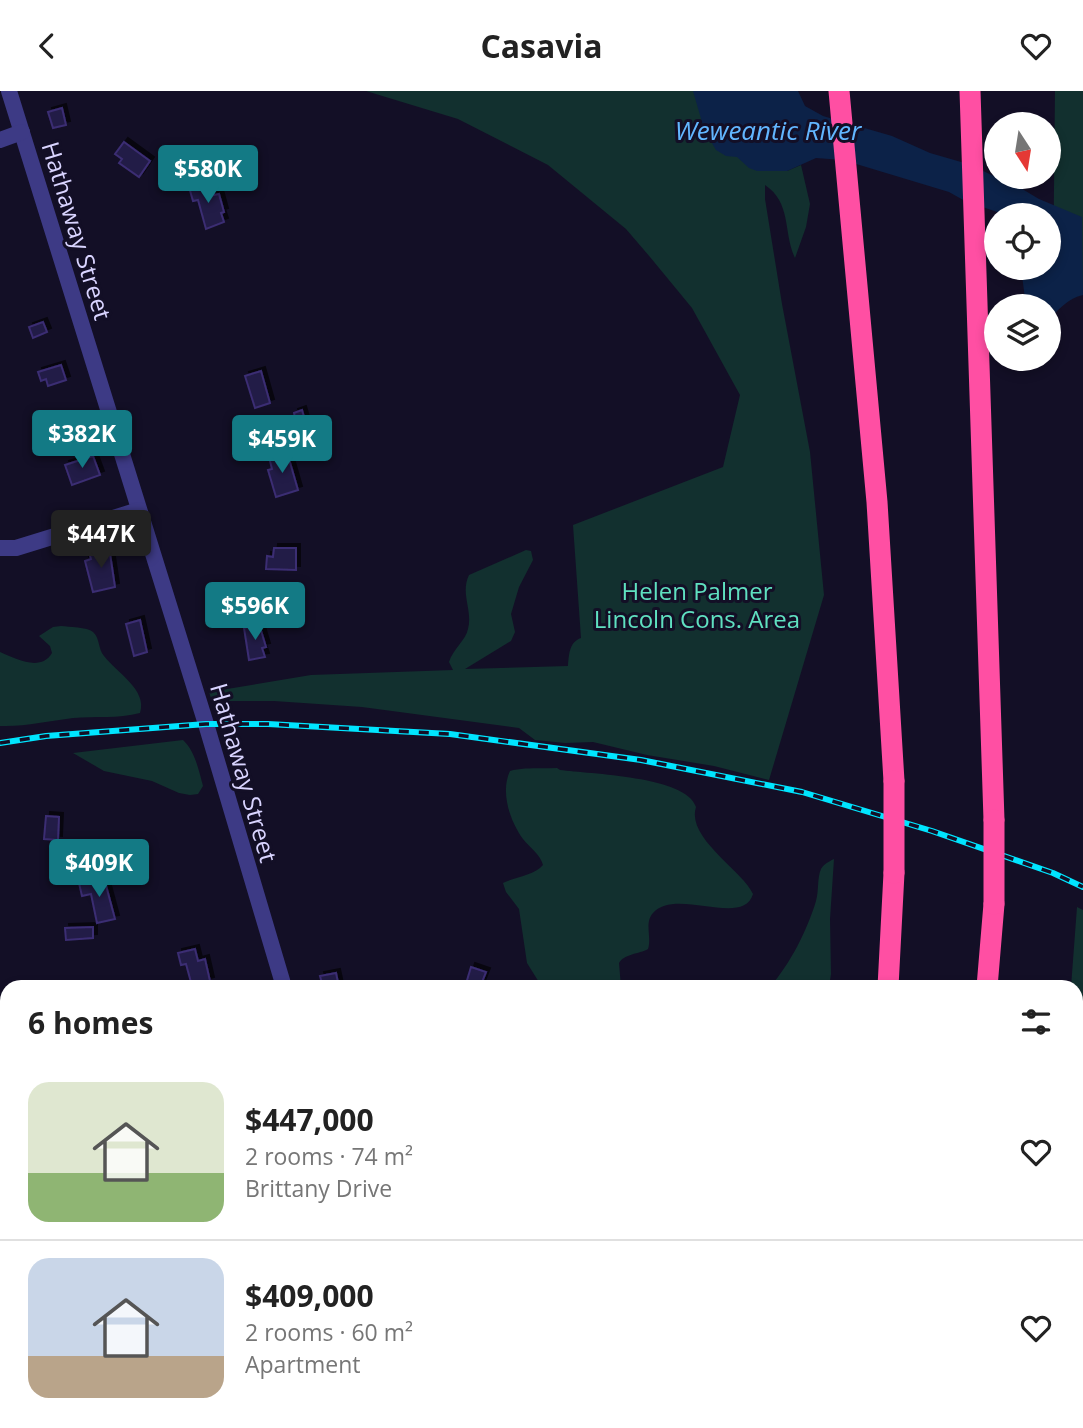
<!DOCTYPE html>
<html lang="en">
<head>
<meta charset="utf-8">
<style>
  :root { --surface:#fff; --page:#f2f2f2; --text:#222; --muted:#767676; --line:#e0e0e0; --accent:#137a85 }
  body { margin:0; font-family:"Open Sans",sans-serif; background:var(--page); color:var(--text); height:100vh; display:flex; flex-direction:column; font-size:26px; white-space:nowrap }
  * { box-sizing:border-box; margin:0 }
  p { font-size:23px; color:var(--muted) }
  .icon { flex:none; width:38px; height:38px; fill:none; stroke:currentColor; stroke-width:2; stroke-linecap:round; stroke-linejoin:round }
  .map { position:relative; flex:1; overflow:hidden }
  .details { position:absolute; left:0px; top:889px; width:1083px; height:448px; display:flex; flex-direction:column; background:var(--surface); border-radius:21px 21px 0 0; box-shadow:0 4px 10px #0003 }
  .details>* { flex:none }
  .needle { width:46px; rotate:168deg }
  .controls { position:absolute; left:984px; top:21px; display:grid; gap:14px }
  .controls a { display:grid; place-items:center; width:77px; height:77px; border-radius:50%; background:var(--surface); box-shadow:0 4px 10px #0003; font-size:35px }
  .price { position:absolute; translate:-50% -60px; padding:0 16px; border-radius:7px; background:var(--accent); color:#fff; font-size:23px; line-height:46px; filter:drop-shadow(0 2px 4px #0008) }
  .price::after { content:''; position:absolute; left:50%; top:42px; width:21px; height:16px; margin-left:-10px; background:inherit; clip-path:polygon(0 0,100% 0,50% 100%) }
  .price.on { background:#222; color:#fff }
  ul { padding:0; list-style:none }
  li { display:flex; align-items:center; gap:21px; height:175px; padding:0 28px }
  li+li { border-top:2px solid var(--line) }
  li span { display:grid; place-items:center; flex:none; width:196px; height:140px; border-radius:21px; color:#555 }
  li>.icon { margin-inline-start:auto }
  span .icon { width:84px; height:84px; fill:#fffc; stroke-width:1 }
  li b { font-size:30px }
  h2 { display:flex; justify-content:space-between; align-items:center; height:84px; padding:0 28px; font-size:30px }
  header { display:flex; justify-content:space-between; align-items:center; height:91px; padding:0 28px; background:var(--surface); font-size:32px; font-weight:700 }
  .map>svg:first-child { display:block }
  .green { fill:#12302f }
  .water { fill:#0c2248 }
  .building { fill:#241b47; stroke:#3b2d73; stroke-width:2; filter:url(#shadow) }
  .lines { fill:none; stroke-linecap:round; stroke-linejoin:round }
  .minor { stroke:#3d3a85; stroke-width:16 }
  .major { stroke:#c25bff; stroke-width:18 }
  .highway { stroke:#ff4fa3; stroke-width:21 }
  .rail-casing { stroke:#00e5ff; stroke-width:6 }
  .rail { stroke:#130f26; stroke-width:3.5; stroke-dasharray:10; stroke-linecap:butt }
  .highway-bridge { stroke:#ff4fa3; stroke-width:21 }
  .labels { text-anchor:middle; stroke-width:6; stroke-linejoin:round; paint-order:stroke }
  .street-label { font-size:24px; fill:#d9d4ff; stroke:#130f26 }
  .park-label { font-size:24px; fill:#5fe0c0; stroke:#130f26 }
  .water-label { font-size:26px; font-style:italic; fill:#62b6ff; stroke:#130f26 }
</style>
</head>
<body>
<header><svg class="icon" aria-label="back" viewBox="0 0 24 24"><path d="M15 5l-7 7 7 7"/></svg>Casavia<svg class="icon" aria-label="heart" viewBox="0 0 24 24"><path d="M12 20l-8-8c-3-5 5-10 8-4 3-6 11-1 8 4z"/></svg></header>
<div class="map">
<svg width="1083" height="1337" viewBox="0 0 1083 1337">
  <defs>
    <filter id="shadow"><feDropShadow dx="4" dy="-4" stdDeviation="0" flood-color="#0009"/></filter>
  </defs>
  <rect width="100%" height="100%" fill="#130f26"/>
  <g class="green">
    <path d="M366,0H715L787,80L801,74L810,113L806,136L795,167C783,142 792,112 765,94V108L782,213L810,361L824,504L769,689L714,675L647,664L593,651L565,652L535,649L519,637L362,616L274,610H212L209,601L311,584L453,579L449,571C453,558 466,549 468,538C473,519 460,503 469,484L526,459L531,460L533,469L519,496L511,523L515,541L511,550L465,578L568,575C569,564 569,551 581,547L573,434L723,376L740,304L692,217L650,166L626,138L548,74L458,28Z"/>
    <path d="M1055,0H1083V198L1053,196Z"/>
    <path d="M61,535C69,536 87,536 93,541C100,547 98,558 104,565C116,581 148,599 140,622C118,628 95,625 73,627C48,630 24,636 0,635V561C16,568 41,581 52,562L50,555L39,545L53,536Z"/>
    <path d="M183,649C195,660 199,680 203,695L198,703L190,704L179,702L152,690L104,680L73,662Z"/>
    <path d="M557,677L560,679C589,683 687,685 696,716C686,747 742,779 753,803C743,837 676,796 653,822C644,832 652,846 648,858C639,863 624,863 619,872L621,896H542L527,872L519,818L506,801L503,792C515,786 535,784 543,774C540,763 530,757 523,748C510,730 500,701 510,680C524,676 542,678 557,677Z"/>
    <path d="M834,768L830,828L831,883L829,896H770C790,873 807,840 816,810C819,800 817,787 821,778C824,773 828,771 834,768Z"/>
    <path d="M1077,816L1083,819V1225L1076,1223V896H1071Z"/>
  </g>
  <path class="water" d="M693,0H798L805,15L823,25L892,45L930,62L968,73L996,86H1002L1039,108L1082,126L1083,204C1068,207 1059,219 1048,228V215H1026L1021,177H1048V124H1006L965,110L949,101L843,69L816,67L787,80H757L749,77L737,66L726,65L716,59L704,38Z"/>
  <g class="building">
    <path d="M62,17L66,34L53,37L48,21Z"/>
    <path d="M124,51L150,70L139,86L119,72L122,68L115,63Z"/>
    <path d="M207,91L211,102L213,101L214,104L219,103L224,121L221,122L224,131L206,138L198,109L193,110L189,96Z"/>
    <path d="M43,231L47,241L33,247L29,236Z"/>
    <path d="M61,274L66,289L48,295L46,288L41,290L38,281Z"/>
    <path d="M261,280L270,312L255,317L245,285Z"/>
    <path d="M302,319L308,340L298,342L294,322Z"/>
    <path d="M56,333L61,350L47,355L42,338Z"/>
    <path d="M287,361L298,399L276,406L268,379L272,378L269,366Z"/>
    <path d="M93,365L100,384L72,394L65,374Z"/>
    <path d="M109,456L115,496L93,501L85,470L91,468L89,461Z"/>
    <path d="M274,457H296V479L266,478L267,465L273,466Z"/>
    <path d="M140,529L147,561L134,565L126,533Z"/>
    <path d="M259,533L266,556L262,557L265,566L249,569L244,537Z"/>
    <path d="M46,725L59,726L58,749L44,748Z"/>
    <path d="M104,787L115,828L97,832L91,803L82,805L79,792Z"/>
    <path d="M93,836V847L66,849L65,837Z"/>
    <path d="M195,858L198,870L205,868L210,890L192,895L186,873L181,874L178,862Z"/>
    <path d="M471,876L486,881L480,896H465Z"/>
    <path d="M336,882L339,896H323L320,885Z"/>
  </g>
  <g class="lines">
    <g class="minor">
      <path d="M9,0L206,633L284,896"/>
      <path d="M0,49L22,41"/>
      <path d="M0,457H16L139,419"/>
      <path d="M630,1337L631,1330"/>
    </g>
    <g class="major">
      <path d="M0,1127L7,1128"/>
      <path d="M1076,1247L1083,1249"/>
    </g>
    <g class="highway">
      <path d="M839,0L877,411L894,690"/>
      <path d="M970,0L994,729"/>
      <path d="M888,896L894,782"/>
      <path d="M987,896L994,813"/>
      <path d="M850,1337V1330"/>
      <path d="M936,1337L937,1330"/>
    </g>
    <g class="rail-casing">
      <path id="rail" d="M0,652L46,645L206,633H268L450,643L641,669L802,701L932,740L1053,782L1083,796"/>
    </g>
    <use href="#rail" class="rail"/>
    <g class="highway-bridge">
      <path d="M894,690V782"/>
      <path d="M994,813V729"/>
    </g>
  </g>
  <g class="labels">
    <g class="street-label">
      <text transform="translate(76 140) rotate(73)" y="8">Hathaway Street</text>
      <text transform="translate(243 682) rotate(74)" y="8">Hathaway Street</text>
    </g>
    <g class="park-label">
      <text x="697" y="509">Helen Palmer<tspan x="697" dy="28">Lincoln Cons. Area</tspan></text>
    </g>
    <g class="water-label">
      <text x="768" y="49">Weweantic River</text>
    </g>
  </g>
</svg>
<div class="controls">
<a><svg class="needle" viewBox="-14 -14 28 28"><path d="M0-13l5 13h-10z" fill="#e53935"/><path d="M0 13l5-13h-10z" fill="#767676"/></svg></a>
<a><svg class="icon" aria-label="locate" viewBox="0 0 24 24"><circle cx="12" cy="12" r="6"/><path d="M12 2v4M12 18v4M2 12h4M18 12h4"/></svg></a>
<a><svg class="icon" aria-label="layers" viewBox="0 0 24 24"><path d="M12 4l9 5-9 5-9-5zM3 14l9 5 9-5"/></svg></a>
</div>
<b class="price" style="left:208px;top:114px">$580K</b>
<b class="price" style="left:82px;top:379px">$382K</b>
<b class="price" style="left:282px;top:384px">$459K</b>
<b class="price on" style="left:101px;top:479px">$447K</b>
<b class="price" style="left:255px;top:551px">$596K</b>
<b class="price" style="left:99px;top:808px">$409K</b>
<section class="details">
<h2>6 homes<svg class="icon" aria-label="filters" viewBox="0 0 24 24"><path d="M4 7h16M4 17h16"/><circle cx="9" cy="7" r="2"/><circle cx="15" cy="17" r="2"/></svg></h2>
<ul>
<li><span style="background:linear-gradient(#dfe7d0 65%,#8fb573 0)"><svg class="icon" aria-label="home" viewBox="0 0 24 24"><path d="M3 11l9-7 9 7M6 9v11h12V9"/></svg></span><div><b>$447,000</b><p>2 rooms · 74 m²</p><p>Brittany Drive</p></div><svg class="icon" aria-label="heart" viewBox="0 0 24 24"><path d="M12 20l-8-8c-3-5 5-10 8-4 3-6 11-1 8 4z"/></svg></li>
<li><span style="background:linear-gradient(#c9d6e8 70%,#b9a48a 0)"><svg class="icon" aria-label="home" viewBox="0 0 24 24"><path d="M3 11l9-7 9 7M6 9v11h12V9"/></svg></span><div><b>$409,000</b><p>2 rooms · 60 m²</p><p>Apartment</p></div><svg class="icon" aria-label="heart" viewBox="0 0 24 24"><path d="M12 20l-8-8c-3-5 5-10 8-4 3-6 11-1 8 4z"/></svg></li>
</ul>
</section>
</div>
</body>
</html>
